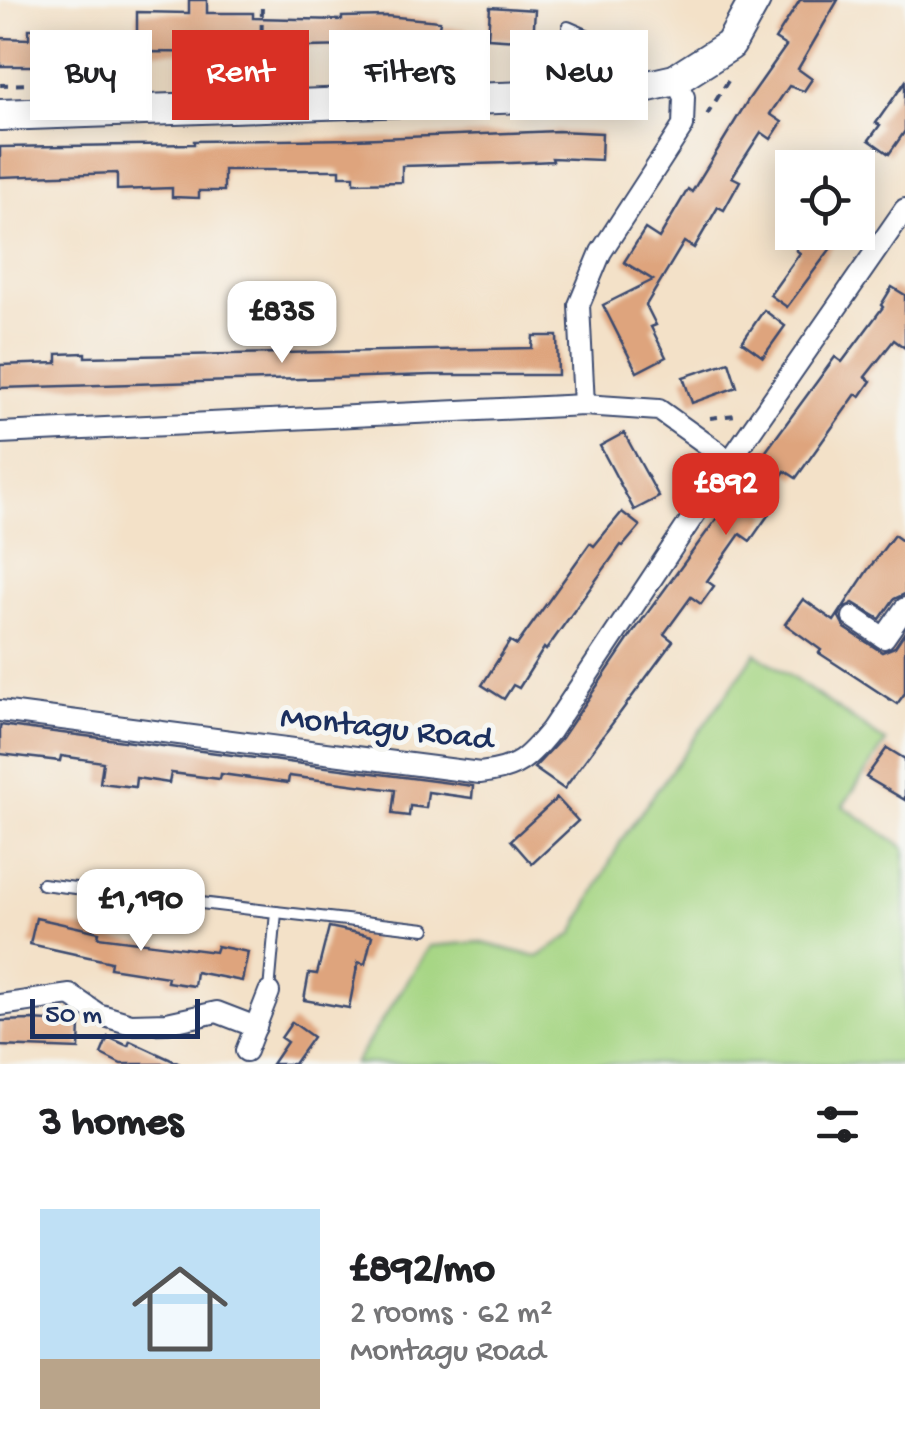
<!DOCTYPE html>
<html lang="en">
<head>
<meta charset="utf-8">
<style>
  :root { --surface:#fff; --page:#f2f2f2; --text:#202124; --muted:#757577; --accent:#d93025 }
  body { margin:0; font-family:"Gochi Hand",sans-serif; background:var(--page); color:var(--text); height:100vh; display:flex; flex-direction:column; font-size:38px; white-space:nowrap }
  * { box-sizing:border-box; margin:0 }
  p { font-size:32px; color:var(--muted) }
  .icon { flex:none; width:55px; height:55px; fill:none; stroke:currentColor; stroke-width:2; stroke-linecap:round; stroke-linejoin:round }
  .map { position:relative; height:1064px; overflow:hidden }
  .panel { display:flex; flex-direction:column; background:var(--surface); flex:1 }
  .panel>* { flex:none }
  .guide { position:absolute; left:30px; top:30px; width:845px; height:90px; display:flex; gap:20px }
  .controls { position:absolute; left:775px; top:150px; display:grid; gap:20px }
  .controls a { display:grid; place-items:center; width:100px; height:100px; border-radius:0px; background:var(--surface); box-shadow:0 5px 25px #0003; font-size:50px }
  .scale { position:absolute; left:30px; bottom:25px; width:170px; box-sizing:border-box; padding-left:10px; border:5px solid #1b2f5e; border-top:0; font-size:28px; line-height:35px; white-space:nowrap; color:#1b2f5e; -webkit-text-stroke:8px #f6f6f2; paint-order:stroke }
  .price { position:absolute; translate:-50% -85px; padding:0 22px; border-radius:20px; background:#fff; color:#222; font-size:32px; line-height:65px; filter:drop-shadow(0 2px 5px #0008) }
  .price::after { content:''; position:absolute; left:50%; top:60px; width:30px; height:22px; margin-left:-15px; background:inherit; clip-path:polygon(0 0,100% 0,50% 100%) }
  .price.active { background:var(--accent); color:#fff }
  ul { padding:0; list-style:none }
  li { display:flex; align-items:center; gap:30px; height:250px; padding:0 40px }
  li span { display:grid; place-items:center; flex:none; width:280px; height:200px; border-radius:0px; color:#555 }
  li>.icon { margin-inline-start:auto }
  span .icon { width:120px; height:120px; fill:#fffc; stroke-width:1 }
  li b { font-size:42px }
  h2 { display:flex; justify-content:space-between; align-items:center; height:120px; padding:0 40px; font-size:42px }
  .pill { padding:0 35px; border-radius:0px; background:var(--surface); box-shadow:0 5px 25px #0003; font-size:35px; line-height:90px }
  .pill.active { background:var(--accent); color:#fff }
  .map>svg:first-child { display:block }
  .green { fill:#a7d685; stroke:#618272; stroke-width:2.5 }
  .building { fill:#dea47d }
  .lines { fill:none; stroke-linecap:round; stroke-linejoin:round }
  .lane-casing { stroke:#3b4a6e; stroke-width:14 }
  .street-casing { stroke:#3b4a6e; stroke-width:24 }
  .secondary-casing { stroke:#3b4a6e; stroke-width:34 }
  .path { stroke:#3b4a6e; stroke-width:4; stroke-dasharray:8 8; stroke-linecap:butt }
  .lane { stroke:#fff; stroke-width:10 }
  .street { stroke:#fff; stroke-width:20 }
  .secondary { stroke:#fff; stroke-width:30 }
  .labels { text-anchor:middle; stroke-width:10; stroke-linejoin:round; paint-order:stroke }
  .street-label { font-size:35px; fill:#1b2f5e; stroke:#f6f6f2 }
</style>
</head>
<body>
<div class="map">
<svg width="905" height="1064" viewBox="0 0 905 1064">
  <rect width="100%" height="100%" fill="#f6f6f2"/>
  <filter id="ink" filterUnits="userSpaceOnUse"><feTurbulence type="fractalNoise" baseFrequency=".01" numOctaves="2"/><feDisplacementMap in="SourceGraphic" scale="20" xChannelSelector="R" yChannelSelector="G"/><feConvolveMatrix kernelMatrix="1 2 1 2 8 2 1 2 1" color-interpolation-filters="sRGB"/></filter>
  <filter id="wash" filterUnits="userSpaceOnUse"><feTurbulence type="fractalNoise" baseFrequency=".0048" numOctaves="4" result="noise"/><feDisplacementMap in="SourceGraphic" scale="40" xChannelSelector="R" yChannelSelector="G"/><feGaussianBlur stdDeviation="2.25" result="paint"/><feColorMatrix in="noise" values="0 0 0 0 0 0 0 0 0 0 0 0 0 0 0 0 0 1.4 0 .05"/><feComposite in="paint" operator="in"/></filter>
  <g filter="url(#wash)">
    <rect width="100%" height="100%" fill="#f3e1c8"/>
    <path class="green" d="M756,653L886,742L843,806L905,848V1064H354L430,946L479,942L538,957L573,934L622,839Z"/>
    <g id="blocks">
      <g class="building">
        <path d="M189,0H207V13H253V18L342,20V17L386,16L440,21L439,27L468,29L467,53L406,50V45L254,48V53L141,52V70H73V66H0V38L29,39V29H61L62,37L137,38V12L189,13Z"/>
        <path d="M800,0H838L798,69L812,79L804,91L789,86L770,114L782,122L771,139L761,132L732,177L740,181L724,210L718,207L694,248L684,242L646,305L656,325L651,327L666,357L637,372L603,305L653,280L624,262L645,229L659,238L688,189L692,192L748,100L786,46L775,39Z"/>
        <path d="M490,7L535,10L533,41L488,38Z"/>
        <path d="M905,82V131L889,154L869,140L880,125L876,123Z"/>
        <path d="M558,131L602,133L601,160L552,158L553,161L510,163L402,166V182L354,183V176H340V170H224V191H199V198L172,197V188L117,190V173L0,177V147L194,144V141L354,139Z"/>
        <path d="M809,232H843L787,307L770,295L800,253L796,250Z"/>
        <path d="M892,287L905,295V348L894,340L865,377L871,381L860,397L856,394L796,478L785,471L759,507L769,514L750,541L740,534L707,581L714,586L701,604L691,597L664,634L673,641L564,789L534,768L562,738L632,634L835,357L842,362L883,307L881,305Z"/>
        <path d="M764,310L785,326L763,357L742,342Z"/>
        <path d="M533,336H557L558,375H431L0,388V365L57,363V354L85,353V357L532,348Z"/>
        <path d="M729,362L737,387L692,403L683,377Z"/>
        <path d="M624,433L659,497L634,510L600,446Z"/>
        <path d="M622,512L640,526L623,546L621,545L546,650L544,648L519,688L513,685L504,699L482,685L510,641L517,645L590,543L594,546Z"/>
        <path d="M894,535L905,543V594L894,599L880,619L853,603L842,609L839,617L845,628L882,652L895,647L905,632V693L897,704L819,653L821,650L785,624L803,599L834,621L867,571Z"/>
        <path d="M0,725L473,786L472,798L428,792L426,808L410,806L409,816L392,814L395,790L289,776L288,783L221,774L220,779L171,773L169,783L136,778L135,787L100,783L103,762L61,756L60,761L0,754Z"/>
        <path d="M887,748L905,759V800L866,777Z"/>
        <path d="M557,798L578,821L532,864L511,840Z"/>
        <path d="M36,918L99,932L98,937L215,952L217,946L248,952L242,981L196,972L194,986L167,982L168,977L110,968L111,962L30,944Z"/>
        <path d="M329,927L372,936L365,964L358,962L349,1008L304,1000L309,973L317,974Z"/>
        <path d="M32,1020L80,1023L79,1049L0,1046V1021Z"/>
        <path d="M292,1022L313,1037L294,1064H272L287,1042L281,1038Z"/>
        <path d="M108,1037L128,1046L130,1041L180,1064H121L101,1054Z"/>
      </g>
    </g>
  </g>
  <g filter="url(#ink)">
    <use href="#blocks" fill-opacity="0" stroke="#3b4a6e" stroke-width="2.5"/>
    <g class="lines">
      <g class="lane-casing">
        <g id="lane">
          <path d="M568,27L619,49L645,82"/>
          <path d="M42,884L276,912L269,991"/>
          <path d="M276,912L425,929"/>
        </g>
      </g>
      <g class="street-casing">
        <g id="street">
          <path d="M584,405L579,305L601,252L683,126L684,97L675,80"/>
          <path d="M0,433L584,405L659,410L730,461"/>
          <path d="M853,617L884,638L905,608"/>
          <path d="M0,711L480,773C518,769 527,759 551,730L730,461L905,209"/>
          <path d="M0,1005L70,995L98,1014L131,1024L167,1023L217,1012L256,1027"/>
          <path d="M246,1051L269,992"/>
        </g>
      </g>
      <g class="secondary-casing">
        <path id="secondary" d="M0,115L613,94L675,80L730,45L755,0"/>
      </g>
      <g class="path">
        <path d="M261,80L262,0"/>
        <path d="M0,85L150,81"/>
        <path d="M707,115L731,76"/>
        <path d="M710,418L735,415"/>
      </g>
      <use href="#lane" class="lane"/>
      <use href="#street" class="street"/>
      <use href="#secondary" class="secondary"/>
    </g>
  </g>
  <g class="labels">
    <g class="street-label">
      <text transform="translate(387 725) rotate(6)" y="12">Montagu Road</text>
    </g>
  </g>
</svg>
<div class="controls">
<a><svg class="icon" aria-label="locate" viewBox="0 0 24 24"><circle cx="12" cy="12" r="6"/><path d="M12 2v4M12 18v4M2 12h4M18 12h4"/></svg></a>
</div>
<div class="scale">50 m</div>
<b class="price" style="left:282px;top:366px">£835</b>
<b class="price active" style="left:726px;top:538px">£892</b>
<b class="price" style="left:141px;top:954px">£1,190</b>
<div class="guide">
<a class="pill">Buy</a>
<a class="pill active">Rent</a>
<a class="pill">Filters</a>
<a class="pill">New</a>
</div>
</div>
<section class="panel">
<h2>3 homes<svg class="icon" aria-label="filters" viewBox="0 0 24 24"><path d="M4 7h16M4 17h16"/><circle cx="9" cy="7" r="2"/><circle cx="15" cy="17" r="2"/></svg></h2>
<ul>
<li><span style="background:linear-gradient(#bfe0f5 75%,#b9a48a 0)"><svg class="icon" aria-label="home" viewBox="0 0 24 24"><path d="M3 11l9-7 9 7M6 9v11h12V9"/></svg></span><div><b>£892/mo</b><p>2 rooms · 62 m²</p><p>Montagu Road</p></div></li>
</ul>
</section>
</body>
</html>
